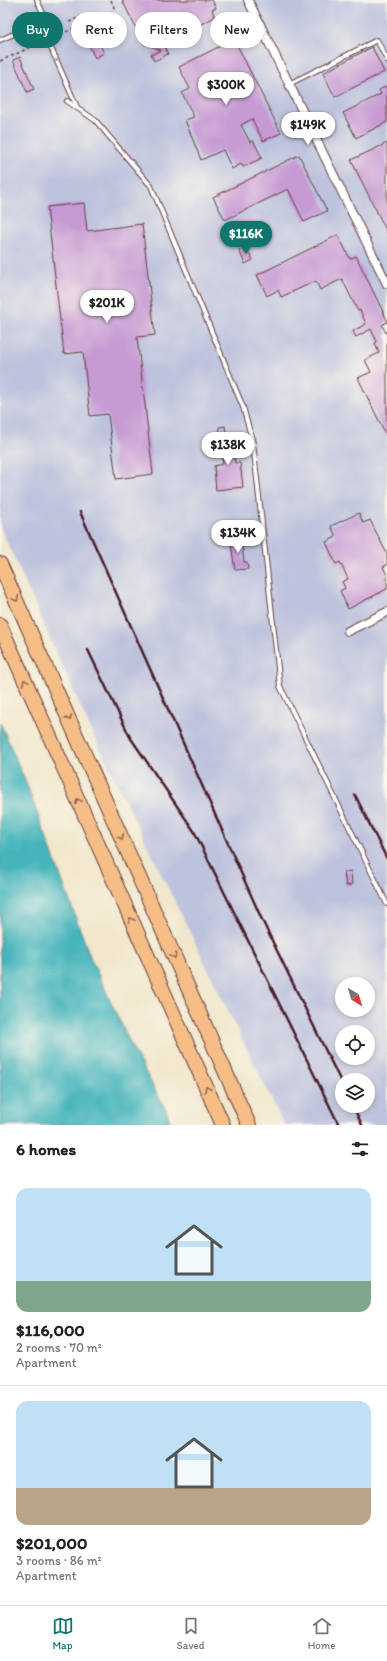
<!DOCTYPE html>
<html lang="en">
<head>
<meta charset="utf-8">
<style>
  :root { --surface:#fff; --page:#f6f6f6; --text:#222; --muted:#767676; --line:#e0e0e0; --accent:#0f766e }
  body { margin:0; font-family:Itim,sans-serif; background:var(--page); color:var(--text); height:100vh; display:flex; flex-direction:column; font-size:15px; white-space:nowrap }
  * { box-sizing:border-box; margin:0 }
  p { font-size:13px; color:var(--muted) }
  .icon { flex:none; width:22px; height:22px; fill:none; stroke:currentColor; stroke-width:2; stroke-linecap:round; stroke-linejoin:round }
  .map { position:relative; height:1125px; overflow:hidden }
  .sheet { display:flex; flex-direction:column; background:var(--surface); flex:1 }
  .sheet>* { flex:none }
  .hud { position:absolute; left:12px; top:12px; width:363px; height:36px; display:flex; gap:8px }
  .needle { width:26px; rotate:142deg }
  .buttons { position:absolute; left:335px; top:977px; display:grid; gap:8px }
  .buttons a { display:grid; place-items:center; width:40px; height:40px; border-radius:50%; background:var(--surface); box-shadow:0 2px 6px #0003; font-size:20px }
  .price { position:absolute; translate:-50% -34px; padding:0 9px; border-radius:14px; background:#fff; color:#222; font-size:13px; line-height:26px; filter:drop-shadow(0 1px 2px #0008) }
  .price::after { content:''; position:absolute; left:50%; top:24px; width:12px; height:9px; margin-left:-6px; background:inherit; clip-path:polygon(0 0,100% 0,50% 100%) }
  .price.on { background:var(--accent); color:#fff }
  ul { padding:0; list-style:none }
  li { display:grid; align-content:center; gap:8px; height:212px; padding:0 16px }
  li+li { border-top:1px solid var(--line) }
  li span { display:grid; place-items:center; height:124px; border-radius:12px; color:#555 }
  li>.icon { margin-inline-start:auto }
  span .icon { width:72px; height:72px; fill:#fffc; stroke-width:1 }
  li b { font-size:17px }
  h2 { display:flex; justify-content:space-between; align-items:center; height:48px; padding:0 16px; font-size:17px }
  .pill { padding:0 14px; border-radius:18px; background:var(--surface); box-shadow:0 2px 6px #0003; font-size:14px; line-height:36px }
  .pill.on { background:var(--accent); color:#fff }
  .menu { display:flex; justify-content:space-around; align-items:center; height:56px; border-top:1px solid var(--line); background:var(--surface); font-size:11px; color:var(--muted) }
  .menu a { display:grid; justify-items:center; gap:2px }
  .menu .on { color:var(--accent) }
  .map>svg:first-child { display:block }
  .industrial { fill:#bec3dd; fill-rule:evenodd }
  .water { fill:#44b4bb; stroke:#476a73 }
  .building { fill:#c69ad3 }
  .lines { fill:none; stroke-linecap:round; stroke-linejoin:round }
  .service-casing { stroke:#633d43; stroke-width:6 }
  .minor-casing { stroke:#633d43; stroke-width:10 }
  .motorway-casing { stroke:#633d43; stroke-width:16 }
  .path { stroke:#633d43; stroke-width:1.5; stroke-dasharray:3 3; stroke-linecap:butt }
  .service { stroke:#fff; stroke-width:4 }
  .minor { stroke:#fff; stroke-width:8 }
  .motorway { stroke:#f6be87; stroke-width:14 }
  .rail { stroke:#4a1f2b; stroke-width:2.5 }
  .path-bridge { stroke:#633d43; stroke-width:1.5; stroke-dasharray:3 3; stroke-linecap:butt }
  .oneway { stroke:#ae9aa0 }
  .oneway2 { stroke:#976754 }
</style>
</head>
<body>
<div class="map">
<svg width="387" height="1125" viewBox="0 0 387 1125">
  <rect width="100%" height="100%" fill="#fbf7ec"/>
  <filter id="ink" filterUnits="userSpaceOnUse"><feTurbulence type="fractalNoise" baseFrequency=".025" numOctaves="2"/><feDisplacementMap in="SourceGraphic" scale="8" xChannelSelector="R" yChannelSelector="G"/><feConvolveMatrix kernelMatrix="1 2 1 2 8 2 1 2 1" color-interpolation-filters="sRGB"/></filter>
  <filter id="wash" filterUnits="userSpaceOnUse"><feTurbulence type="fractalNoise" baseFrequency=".012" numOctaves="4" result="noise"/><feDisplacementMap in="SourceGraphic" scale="16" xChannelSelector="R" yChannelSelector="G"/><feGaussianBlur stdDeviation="0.9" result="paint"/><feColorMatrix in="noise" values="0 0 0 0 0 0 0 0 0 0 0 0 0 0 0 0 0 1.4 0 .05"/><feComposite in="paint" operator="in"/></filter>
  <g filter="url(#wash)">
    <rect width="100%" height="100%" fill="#f1e7cc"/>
    <path class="industrial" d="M0,0H387V1125H284L89,726L0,526ZM342,984H368V1010H342ZM342,1032H368V1058H342ZM342,1080H368V1106H342Z"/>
    <path class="water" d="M0,722L27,785L91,959L133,1049L167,1112L171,1125H0Z"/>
    <g id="blocks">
      <g class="building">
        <path d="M122,0H212L216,8L212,10L215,17L163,43L168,54L154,61L151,55L161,50L144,44Z"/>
        <path d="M94,33L104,53L95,58L85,37Z"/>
        <path d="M234,39L281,133L263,141L252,119L241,125L250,142L253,140L262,158L243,167L241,164L232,169L223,150L201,160L185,120L194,117L182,93L190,89L179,67Z"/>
        <path d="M372,47L384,72L335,97L323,73Z"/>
        <path d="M20,57L34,89L27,92L13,60Z"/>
        <path d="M387,86V122L356,138L343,113L381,94L379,90Z"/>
        <path d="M387,143V232L351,160Z"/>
        <path d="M299,155L327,211L304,222L288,189L225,220L213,197Z"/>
        <path d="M84,203L87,231L142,224L155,335L137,337L153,474L116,479L108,414L90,416L83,352L64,354L47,207Z"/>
        <path d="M338,235L350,259L356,256L387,320V322L382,325L387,335V437L358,378L371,372L365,360L379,353L375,343L377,342L371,329L356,337L353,331L366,324L360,310L358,311L342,279L320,290L316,281L281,297L278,290L267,296L257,275Z"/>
        <path d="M246,247L253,260L245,264L239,250Z"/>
        <path d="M225,426L227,438H232L235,463H240L243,487L216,490L214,466L223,464L219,427Z"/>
        <path d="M359,513L363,523L370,520L387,554V565L383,567L387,575V589L348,609L340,591L345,588L342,582L348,579L340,562L336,564L326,542L336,537L331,526Z"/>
        <path d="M241,536L244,562H247L248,569L235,570L230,537Z"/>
        <path d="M351,871L352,885L346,886L344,872Z"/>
      </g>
    </g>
  </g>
  <g filter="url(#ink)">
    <use href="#blocks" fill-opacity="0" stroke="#633d43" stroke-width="1"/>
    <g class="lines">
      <g class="service-casing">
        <g id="service">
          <path d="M40,23L77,107"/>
          <path d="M0,40L46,20L37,0"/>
          <path d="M289,84L377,40L387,60"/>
          <path d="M67,101L95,120L151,186L243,407L253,443L280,686L387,904"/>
        </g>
      </g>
      <g class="minor-casing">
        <g id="minor">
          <path d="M248,0L387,284"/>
          <path d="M348,631L387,612"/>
        </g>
      </g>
      <g class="motorway-casing">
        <g id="motorway">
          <path d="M0,564L249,1125"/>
          <path d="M0,625L223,1125"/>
        </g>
      </g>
      <g class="path">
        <path d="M111,0L115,10"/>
        <path d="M69,22L80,17L83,24"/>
        <path d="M74,34L117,15L124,29"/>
      </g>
      <use href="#service" class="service"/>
      <use href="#minor" class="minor"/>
      <use href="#motorway" class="motorway"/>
      <g class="rail">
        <path d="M80,512L263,922L342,1084"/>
        <path d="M88,650L130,737L194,831L339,1125"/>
        <path d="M355,795L387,859"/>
        <path d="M353,1106L362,1125"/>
      </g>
      <path class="path-bridge" d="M0,61L115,10"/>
    </g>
    <defs><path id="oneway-chevron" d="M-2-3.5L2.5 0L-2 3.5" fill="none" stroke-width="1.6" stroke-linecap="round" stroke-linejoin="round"/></defs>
    <use class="oneway" href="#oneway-chevron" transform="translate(56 59) rotate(66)"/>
    <g class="oneway2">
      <use href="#oneway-chevron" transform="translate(16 599) rotate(66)"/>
      <use href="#oneway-chevron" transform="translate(25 682) rotate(-114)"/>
      <use href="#oneway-chevron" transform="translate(69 718) rotate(66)"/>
      <use href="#oneway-chevron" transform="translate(78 801) rotate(-114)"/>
      <use href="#oneway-chevron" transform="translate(121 837) rotate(66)"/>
      <use href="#oneway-chevron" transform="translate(131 920) rotate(-114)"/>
      <use href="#oneway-chevron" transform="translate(174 956) rotate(66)"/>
      <use href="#oneway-chevron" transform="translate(207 1089) rotate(-114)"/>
    </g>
  </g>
</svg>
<div class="buttons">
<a><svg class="needle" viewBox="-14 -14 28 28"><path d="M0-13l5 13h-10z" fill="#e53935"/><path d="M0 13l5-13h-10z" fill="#767676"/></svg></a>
<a><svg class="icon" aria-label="locate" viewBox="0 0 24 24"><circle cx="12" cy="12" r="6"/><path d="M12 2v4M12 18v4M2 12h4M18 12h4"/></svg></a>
<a><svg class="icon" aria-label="layers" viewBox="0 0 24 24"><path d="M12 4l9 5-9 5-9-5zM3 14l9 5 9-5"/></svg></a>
</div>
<b class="price" style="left:226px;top:106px">$300K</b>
<b class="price" style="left:308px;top:146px">$149K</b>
<b class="price on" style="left:246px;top:255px">$116K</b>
<b class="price" style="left:107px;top:324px">$201K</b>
<b class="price" style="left:228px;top:466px">$138K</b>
<b class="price" style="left:238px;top:554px">$134K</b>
<div class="hud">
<a class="pill on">Buy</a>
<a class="pill">Rent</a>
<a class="pill">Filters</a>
<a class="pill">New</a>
</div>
</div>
<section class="sheet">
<h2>6 homes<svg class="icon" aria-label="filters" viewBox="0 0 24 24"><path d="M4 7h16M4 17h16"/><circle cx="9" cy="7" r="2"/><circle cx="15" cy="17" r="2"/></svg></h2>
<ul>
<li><span style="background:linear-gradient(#bfe0f5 75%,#7fa58c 0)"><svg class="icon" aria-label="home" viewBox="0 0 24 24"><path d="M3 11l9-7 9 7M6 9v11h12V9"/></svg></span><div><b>$116,000</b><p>2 rooms · 70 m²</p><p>Apartment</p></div></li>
<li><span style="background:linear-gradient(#bfe0f5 70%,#b9a48a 0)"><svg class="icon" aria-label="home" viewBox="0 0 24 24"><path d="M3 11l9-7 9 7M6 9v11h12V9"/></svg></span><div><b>$201,000</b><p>3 rooms · 86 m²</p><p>Apartment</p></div></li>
</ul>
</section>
<nav class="menu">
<a class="on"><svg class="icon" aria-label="map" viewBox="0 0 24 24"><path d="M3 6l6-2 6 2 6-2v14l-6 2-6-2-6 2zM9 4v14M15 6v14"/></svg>Map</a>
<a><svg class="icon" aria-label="saved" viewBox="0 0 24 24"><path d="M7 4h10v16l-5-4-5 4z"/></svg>Saved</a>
<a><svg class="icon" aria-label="home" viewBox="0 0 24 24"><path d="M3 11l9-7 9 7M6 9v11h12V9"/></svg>Home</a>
</nav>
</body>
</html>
